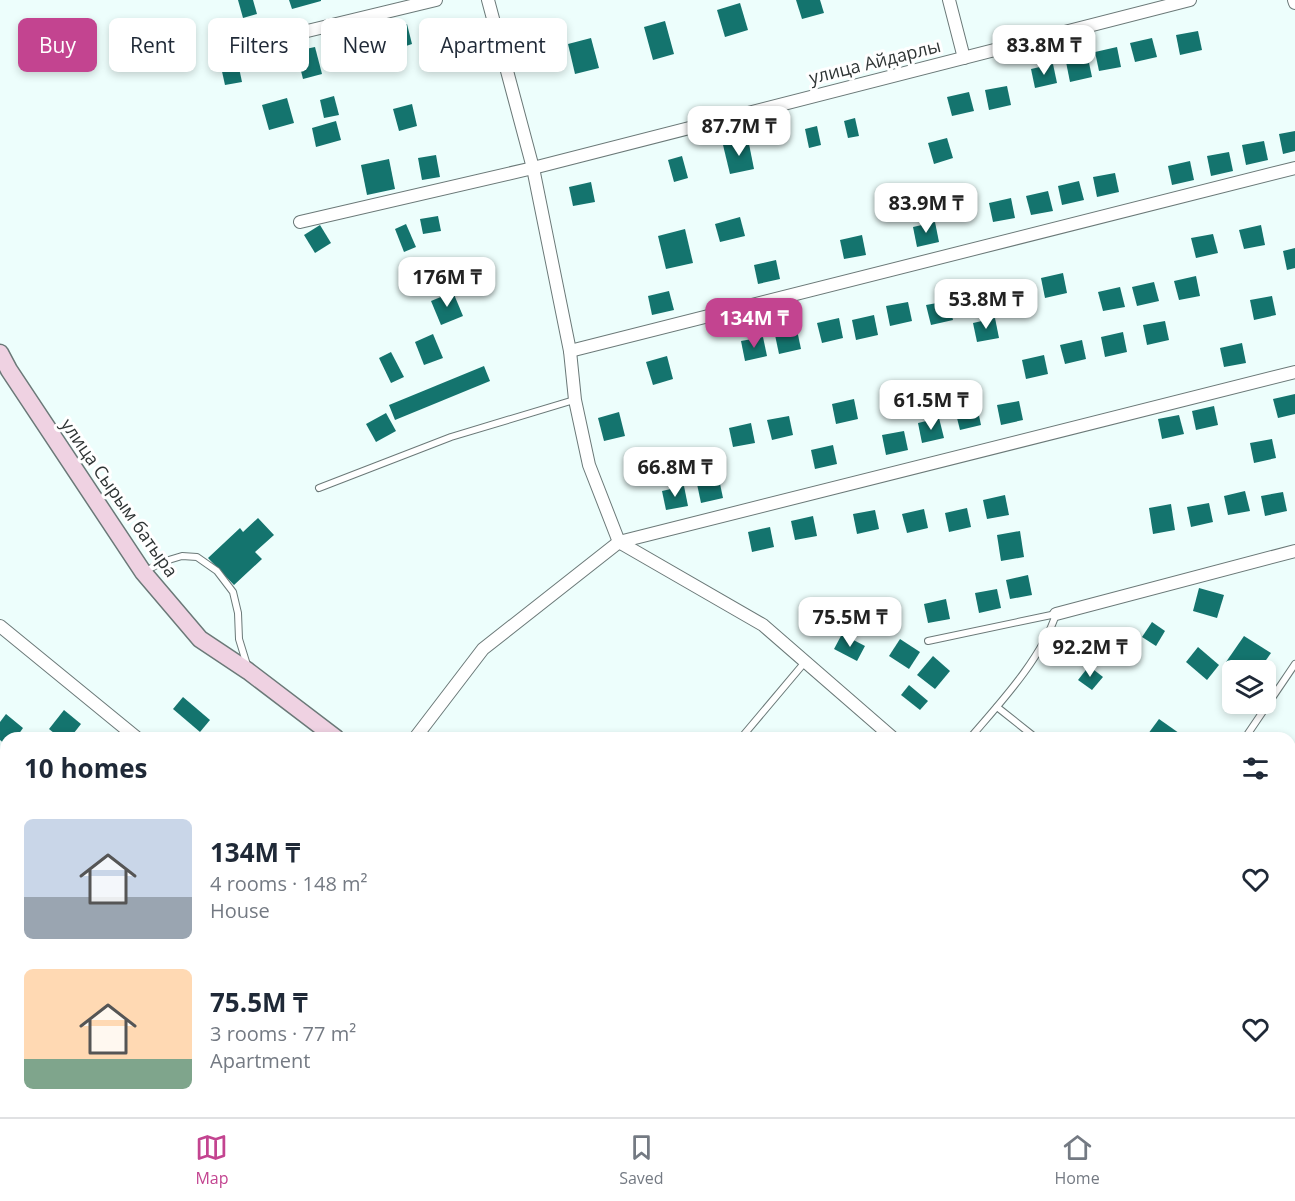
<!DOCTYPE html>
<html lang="en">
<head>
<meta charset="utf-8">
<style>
  :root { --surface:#fff; --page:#f2f2f3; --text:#1f2937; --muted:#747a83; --line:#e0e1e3; --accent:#c34490 }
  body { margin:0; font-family:"Open Sans",sans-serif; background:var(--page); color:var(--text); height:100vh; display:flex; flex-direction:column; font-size:22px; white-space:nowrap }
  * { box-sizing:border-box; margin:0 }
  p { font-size:20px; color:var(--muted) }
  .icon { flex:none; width:33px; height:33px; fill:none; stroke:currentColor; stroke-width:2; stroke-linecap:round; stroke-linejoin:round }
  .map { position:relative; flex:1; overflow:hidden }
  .drawer { position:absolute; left:0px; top:732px; width:1296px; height:386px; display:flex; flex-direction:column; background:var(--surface); border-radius:18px 18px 0 0; box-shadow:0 3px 9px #0003 }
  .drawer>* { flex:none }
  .top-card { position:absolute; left:18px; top:18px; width:600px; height:54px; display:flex; gap:12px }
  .fabs { position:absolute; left:1222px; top:660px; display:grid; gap:12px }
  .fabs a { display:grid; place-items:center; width:54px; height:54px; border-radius:9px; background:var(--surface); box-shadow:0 3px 9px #0003; font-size:30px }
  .price { position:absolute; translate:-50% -51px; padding:0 14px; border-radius:12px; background:#fff; color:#222; font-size:20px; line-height:39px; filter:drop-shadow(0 2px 3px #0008) }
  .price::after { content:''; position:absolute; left:50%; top:36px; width:18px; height:14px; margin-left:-9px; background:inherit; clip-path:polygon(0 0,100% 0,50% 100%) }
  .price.current { background:var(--accent); color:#fff }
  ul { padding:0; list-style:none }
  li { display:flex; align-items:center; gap:18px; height:150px; padding:0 24px }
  li span { display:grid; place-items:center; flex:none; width:168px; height:120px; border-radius:9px; color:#555 }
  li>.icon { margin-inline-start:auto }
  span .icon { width:72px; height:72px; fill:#fffc; stroke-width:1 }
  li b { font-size:26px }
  h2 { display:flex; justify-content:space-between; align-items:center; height:72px; padding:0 24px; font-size:26px }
  .chip { padding:0 21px; border-radius:9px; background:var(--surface); box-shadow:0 3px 9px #0003; font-size:21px; line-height:54px }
  .chip.current { background:var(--accent); color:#fff }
  .menu { display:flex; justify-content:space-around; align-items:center; height:84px; border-top:2px solid var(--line); background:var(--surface); font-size:16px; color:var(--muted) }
  .menu a { display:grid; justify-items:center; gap:3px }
  .menu .current { color:var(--accent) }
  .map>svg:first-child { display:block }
  .building { fill:#14746e }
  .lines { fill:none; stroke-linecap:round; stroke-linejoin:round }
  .lane-casing { stroke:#6b7978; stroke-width:8 }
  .street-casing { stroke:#6b7978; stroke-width:14 }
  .secondary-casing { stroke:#6b7978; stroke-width:19 }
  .lane { stroke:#fff; stroke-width:6 }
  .street { stroke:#fff; stroke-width:12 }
  .secondary { stroke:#efd2e2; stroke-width:16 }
  .labels { text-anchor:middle; stroke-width:6; stroke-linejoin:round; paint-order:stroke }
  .street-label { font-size:18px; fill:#2f3535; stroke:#fff }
</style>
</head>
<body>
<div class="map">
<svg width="1295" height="1117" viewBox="0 0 1295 1117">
  <rect width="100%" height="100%" fill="#edfefc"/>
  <g class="building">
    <path d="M238,0H253L257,14L243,18Z"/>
    <path d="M289,0H321V1L292,9Z"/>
    <path d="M796,0H820L824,13L802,19Z"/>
    <path d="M740,3L748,30L725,37L717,10Z"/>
    <path d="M665,21L674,54L653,60L644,27Z"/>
    <path d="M407,24L412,44L406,46L400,25Z"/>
    <path d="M1198,31L1202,50L1180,55L1176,35Z"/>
    <path d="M368,33L373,55L366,57L361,35Z"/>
    <path d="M591,38L599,68L575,74L568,44Z"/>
    <path d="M1152,38L1157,57L1135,62L1130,43Z"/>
    <path d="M315,47L322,74L303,79L296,51Z"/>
    <path d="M1117,47L1121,67L1099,71L1095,52Z"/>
    <path d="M1088,58L1092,77L1070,82L1066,62Z"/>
    <path d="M238,63L242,82L225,85L221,67Z"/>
    <path d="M1053,64L1057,83L1035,88L1031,69Z"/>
    <path d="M1007,86L1011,105L989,110L985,90Z"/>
    <path d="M969,92L974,111L952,116L947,97Z"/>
    <path d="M334,96L339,115L324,118L320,100Z"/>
    <path d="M287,98L294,123L269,130L262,105Z"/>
    <path d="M412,104L417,126L399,131L393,109Z"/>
    <path d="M855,118L859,136L848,138L844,121Z"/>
    <path d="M336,121L341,140L316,147L312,128Z"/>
    <path d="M817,126L821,145L809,148L805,129Z"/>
    <path d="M1295,131V151L1283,154L1279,134Z"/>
    <path d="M947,138L953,158L934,164L928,143Z"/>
    <path d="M748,139L754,169L730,174L723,145Z"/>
    <path d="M1264,141L1268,160L1246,165L1242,145Z"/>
    <path d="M1229,152L1233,171L1211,176L1207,156Z"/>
    <path d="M436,155L440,177L422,180L418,158Z"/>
    <path d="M682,156L688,178L674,182L668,160Z"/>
    <path d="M389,159L395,189L367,195L361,165Z"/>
    <path d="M1190,161L1194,180L1172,185L1168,166Z"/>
    <path d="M1115,173L1119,192L1097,197L1093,177Z"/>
    <path d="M1079,181L1084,200L1062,205L1058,186Z"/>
    <path d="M591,182L595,202L573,206L569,187Z"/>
    <path d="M1048,191L1053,211L1031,215L1026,196Z"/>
    <path d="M1011,198L1015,218L993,222L989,203Z"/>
    <path d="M438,216L441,231L423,234L420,219Z"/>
    <path d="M740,217L745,236L720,242L715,224Z"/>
    <path d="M935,222L939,242L917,247L913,227Z"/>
    <path d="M406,224L416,247L404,252L395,229Z"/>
    <path d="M320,225L331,243L315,253L304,235Z"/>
    <path d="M1261,225L1265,245L1244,249L1239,230Z"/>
    <path d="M685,229L693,263L666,269L658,236Z"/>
    <path d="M1213,234L1218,253L1196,258L1191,238Z"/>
    <path d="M862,235L866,255L844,259L840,240Z"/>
    <path d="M1295,248V268L1287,270L1283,251Z"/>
    <path d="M776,260L780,279L758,284L754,265Z"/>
    <path d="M1063,273L1067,293L1045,298L1041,278Z"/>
    <path d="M1196,276L1200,296L1179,300L1174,281Z"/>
    <path d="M1154,282L1159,301L1137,306L1132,287Z"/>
    <path d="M1120,287L1125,307L1103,311L1098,292Z"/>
    <path d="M669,291L674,310L652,315L648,296Z"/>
    <path d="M453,292L463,316L441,325L431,301Z"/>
    <path d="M1028,293L1032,313L1010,317L1006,298Z"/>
    <path d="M1272,296L1276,315L1254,320L1250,300Z"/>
    <path d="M948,301L953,320L931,325L926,305Z"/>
    <path d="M908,302L912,321L890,326L886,306Z"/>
    <path d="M874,315L878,335L856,340L852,320Z"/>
    <path d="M839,318L843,338L822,343L817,323Z"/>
    <path d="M995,318L999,338L977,342L973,323Z"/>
    <path d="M1165,321L1169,340L1147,345L1143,325Z"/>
    <path d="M797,330L801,349L779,354L775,335Z"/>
    <path d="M1123,332L1127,352L1105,357L1101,337Z"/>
    <path d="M433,334L443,358L424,365L415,342Z"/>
    <path d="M763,337L767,356L745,361L741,341Z"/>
    <path d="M1082,340L1086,359L1065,364L1060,345Z"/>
    <path d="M1242,343L1246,363L1224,367L1220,348Z"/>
    <path d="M391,352L404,377L391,383L379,358Z"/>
    <path d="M1044,355L1048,374L1026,379L1022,360Z"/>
    <path d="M667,356L673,379L653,385L646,362Z"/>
    <path d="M484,366L490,381L395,420L389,405Z"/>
    <path d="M1295,394V414L1278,418L1273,399Z"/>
    <path d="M854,399L858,419L836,424L832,404Z"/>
    <path d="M1019,401L1023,420L1001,425L997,405Z"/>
    <path d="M977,406L981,425L960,430L955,410Z"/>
    <path d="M1214,406L1218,425L1196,430L1192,411Z"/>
    <path d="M619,412L625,436L604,441L598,418Z"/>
    <path d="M386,413L396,431L376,442L366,424Z"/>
    <path d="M1179,415L1184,434L1162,439L1158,419Z"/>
    <path d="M789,416L793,435L772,440L767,420Z"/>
    <path d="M939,418L944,438L922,443L918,423Z"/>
    <path d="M751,423L755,443L733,447L729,428Z"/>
    <path d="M904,431L908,450L886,455L882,435Z"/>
    <path d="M1272,439L1276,458L1254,463L1250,443Z"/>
    <path d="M833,445L837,464L815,469L811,450Z"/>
    <path d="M719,479L723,498L701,503L697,484Z"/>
    <path d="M684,486L688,506L666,510L662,491Z"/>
    <path d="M1245,491L1250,511L1228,515L1224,496Z"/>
    <path d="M1283,492L1287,511L1265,516L1261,496Z"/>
    <path d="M1005,495L1009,515L987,519L983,500Z"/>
    <path d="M1209,503L1213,522L1191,527L1187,507Z"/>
    <path d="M1171,504L1175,530L1153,534L1149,508Z"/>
    <path d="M967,508L971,527L949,532L945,513Z"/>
    <path d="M924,509L928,528L907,533L902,514Z"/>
    <path d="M875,510L879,529L857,534L853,514Z"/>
    <path d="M813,516L817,536L795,540L791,521Z"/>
    <path d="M258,518L274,535L255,552L262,559L234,585L208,558L240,528L243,532Z"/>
    <path d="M770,527L774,547L752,552L748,532Z"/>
    <path d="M1020,531L1024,557L1001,561L997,535Z"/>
    <path d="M1028,575L1032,595L1010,599L1006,580Z"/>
    <path d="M1199,588L1224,595L1217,618L1193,611Z"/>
    <path d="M997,589L1001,608L979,613L975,593Z"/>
    <path d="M946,599L950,619L928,623L924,604Z"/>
    <path d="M829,610L831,632L809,634L808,612Z"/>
    <path d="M1152,622L1165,631L1156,646L1142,637Z"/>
    <path d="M842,634L865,646L857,661L834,649Z"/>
    <path d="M1244,636L1271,653L1259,670H1238L1226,662Z"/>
    <path d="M900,639L920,652L909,669L889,656Z"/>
    <path d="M1198,647L1219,665L1207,680L1186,662Z"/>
    <path d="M933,656L950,671L935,689L917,675Z"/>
    <path d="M1089,666L1103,677L1092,690L1078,680Z"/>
    <path d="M909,685L928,701L920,710L901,695Z"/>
    <path d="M183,697L210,720L200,732L173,709Z"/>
    <path d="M64,710L81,724L70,738H60L49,729Z"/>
    <path d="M6,714L23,728L16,738H6V745L0,740V722Z"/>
    <path d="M1159,719L1186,738H1145Z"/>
    <path d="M1290,886L1295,890V917L1290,913Z"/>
    <path d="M537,1112H549L555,1117H533Z"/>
    <path d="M642,1112H675L670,1117H648Z"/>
    <path d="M1110,1112H1141L1136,1117H1116Z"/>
    <path d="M1201,1112H1230L1232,1113L1228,1117H1205L1200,1113Z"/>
  </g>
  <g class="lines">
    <g class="lane-casing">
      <g id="lane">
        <path d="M319,488L451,437L574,400"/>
        <path d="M144,572L162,562L182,556L197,557L217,571L233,592L238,613L239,639L247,665"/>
        <path d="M928,641L1056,614C1042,658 1000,703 970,738"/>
        <path d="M997,707L1036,738"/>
        <path d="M741,738L805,662"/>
        <path d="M1245,738L1295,664"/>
        <path d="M1290,939L1295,943"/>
        <path d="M1290,965L1295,958"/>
        <path d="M933,1117L937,1112"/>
        <path d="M1170,1117L1174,1112"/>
      </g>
    </g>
    <g class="street-casing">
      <g id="street">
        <path d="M488,0L533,168L570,351L575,400L589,465L619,542L763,625L893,738"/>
        <path d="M949,0L964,58"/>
        <path d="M1294,0L1295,3"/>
        <path d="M216,53L436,0"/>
        <path d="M300,222L533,168L1190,0"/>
        <path d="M570,351L1295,168"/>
        <path d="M1056,614L1295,551"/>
        <path d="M0,626L137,738"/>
        <path d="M415,738L483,649L619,542L1295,372"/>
        <path d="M0,858L6,862"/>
        <path d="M311,1112L318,1117"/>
        <path d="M612,1112L619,1117"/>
        <path d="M40,1117L44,1112"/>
        <path d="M694,1117L699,1112"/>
      </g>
    </g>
    <g class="secondary-casing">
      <g id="secondary">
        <path d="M0,353L9,370L143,572L200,639L248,671L336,738"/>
        <path d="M780,1112L785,1117"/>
      </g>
    </g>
    <use href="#lane" class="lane"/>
    <use href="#street" class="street"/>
    <use href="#secondary" class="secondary"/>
  </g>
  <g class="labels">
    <g class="street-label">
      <text transform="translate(875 62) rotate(-14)" y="6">улица Айдарлы</text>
      <text transform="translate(119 498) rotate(55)" y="6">улица Сырым батыра</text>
    </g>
  </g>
</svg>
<div class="fabs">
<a><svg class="icon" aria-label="layers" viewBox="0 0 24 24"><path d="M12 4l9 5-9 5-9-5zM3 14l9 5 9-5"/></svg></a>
</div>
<b class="price" style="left:1044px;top:76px">83.8M ₸</b>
<b class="price" style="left:739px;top:157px">87.7M ₸</b>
<b class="price" style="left:926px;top:234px">83.9M ₸</b>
<b class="price" style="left:447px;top:308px">176M ₸</b>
<b class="price" style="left:986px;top:330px">53.8M ₸</b>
<b class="price current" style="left:754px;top:349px">134M ₸</b>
<b class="price" style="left:931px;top:431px">61.5M ₸</b>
<b class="price" style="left:675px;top:498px">66.8M ₸</b>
<b class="price" style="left:850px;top:648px">75.5M ₸</b>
<b class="price" style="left:1090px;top:678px">92.2M ₸</b>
<div class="top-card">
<a class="chip current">Buy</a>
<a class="chip">Rent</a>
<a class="chip">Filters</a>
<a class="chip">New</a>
<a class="chip">Apartment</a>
</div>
<section class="drawer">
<h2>10 homes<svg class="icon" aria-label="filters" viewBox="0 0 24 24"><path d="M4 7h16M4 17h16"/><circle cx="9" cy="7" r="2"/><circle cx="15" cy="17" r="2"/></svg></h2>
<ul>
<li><span style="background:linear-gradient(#c9d6e8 65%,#9aa5b1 0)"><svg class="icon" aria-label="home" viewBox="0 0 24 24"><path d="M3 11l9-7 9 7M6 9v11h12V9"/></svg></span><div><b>134M ₸</b><p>4 rooms · 148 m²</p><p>House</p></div><svg class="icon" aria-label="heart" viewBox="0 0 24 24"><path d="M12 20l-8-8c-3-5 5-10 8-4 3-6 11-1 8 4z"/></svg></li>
<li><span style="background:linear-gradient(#ffd9b3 75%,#7fa58c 0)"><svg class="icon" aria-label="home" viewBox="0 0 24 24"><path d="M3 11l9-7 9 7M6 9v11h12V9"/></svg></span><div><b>75.5M ₸</b><p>3 rooms · 77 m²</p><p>Apartment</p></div><svg class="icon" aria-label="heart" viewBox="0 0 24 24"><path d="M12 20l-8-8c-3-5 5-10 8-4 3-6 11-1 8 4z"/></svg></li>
</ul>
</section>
</div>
<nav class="menu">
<a class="current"><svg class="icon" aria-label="map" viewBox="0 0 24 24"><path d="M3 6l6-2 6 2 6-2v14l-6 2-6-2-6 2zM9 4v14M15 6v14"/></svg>Map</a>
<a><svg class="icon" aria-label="saved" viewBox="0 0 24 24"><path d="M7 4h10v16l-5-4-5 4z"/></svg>Saved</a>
<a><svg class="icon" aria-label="home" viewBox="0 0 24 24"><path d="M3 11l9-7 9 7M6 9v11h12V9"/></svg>Home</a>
</nav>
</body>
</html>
